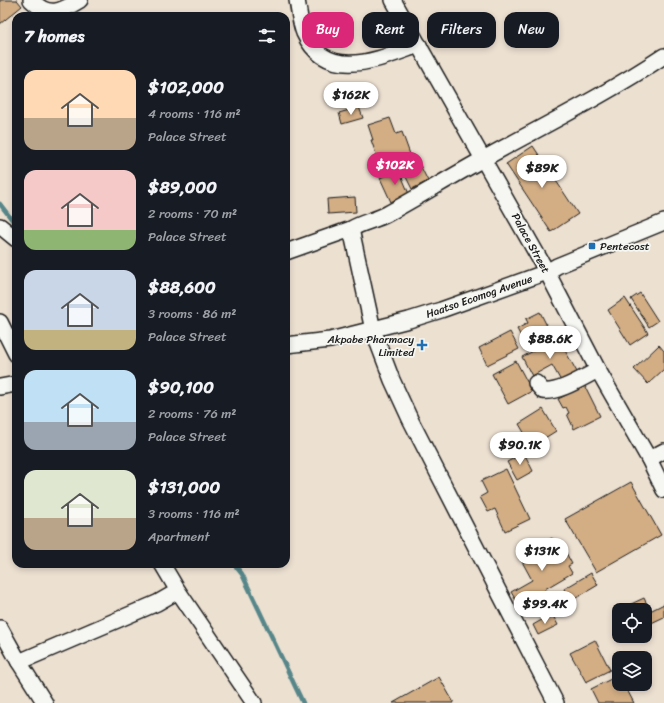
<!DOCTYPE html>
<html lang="en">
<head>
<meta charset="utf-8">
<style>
  :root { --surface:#171b24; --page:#20242c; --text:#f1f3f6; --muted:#9ea1a6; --accent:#db2777 }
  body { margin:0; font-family:Sriracha,sans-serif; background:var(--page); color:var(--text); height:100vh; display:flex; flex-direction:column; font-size:15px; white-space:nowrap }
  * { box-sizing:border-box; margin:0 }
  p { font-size:13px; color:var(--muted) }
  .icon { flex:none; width:22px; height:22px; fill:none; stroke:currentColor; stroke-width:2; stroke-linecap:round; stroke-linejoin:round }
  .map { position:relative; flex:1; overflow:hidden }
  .details { position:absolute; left:12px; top:12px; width:278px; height:556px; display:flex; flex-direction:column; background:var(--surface); border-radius:12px; box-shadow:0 2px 6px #0003 }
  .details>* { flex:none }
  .guide { position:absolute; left:302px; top:12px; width:302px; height:36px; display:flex; gap:8px }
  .tools { position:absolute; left:612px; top:603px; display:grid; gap:8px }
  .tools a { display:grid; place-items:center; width:40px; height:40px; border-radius:8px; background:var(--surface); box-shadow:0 2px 6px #0003; font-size:20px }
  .price { position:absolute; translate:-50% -34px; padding:0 9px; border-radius:14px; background:#fff; color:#222; font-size:13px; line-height:26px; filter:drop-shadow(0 1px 2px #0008) }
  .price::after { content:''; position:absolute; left:50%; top:24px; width:12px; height:9px; margin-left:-6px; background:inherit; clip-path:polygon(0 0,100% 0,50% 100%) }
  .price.current { background:var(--accent); color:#fff }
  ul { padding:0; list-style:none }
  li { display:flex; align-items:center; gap:12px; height:100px; padding:0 12px }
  li span { display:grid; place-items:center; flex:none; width:112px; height:80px; border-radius:12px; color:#555 }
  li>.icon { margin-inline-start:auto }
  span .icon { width:48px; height:48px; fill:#fffc; stroke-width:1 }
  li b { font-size:17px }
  h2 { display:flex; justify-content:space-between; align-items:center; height:48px; padding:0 12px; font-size:17px }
  .chip { padding:0 14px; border-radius:12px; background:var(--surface); box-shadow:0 2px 6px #0003; font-size:14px; line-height:36px }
  .chip.current { background:var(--accent); color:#fff }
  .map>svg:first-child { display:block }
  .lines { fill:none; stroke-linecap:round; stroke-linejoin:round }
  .stream { stroke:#568689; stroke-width:4.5 }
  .building { fill:#d3ae85; stroke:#1c1c1c }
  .minor-casing { stroke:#1c1c1c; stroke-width:18 }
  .minor { stroke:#f6f6f2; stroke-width:15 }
  .poi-dot { fill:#1f6fb2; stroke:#f6f6f2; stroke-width:1.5 }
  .labels { text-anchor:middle; stroke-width:3.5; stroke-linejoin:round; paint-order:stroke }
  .street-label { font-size:11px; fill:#1c1c1c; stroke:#f6f6f2 }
  .poi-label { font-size:11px; fill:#1c1c1c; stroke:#f6f6f2; text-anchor:start }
</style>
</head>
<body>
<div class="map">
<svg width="664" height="703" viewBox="0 0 664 703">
  <rect width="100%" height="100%" fill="#ece0d1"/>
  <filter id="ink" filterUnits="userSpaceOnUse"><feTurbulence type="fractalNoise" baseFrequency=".025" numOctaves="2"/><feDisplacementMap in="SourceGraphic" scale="8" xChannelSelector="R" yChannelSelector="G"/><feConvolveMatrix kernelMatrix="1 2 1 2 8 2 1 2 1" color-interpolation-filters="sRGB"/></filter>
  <g filter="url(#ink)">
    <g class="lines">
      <g class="stream">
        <path d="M0,204L16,225"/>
        <path d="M234,564L242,574L303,703"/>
      </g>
    </g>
    <g class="building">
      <path d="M0,0H17L22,6L0,24Z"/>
      <path d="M359,107L363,118L342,124L339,113Z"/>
      <path d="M390,118L396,134L402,132L411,157L381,168L371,140H373L368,125Z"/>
      <path d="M533,146L578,214L551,232L506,164Z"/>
      <path d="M419,163L428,181L412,189L403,171Z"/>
      <path d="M399,170L409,194L391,202L380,178Z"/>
      <path d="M355,197L356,212L328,214L327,199Z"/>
      <path d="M640,293L658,321L649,327L631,299Z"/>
      <path d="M625,298L648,333L630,345L608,310Z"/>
      <path d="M540,312L552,336L527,348L517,329L528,323L526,319Z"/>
      <path d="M510,332L519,349L487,365L479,348Z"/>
      <path d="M558,338L577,372L561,381L552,365L532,376L522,357Z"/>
      <path d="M659,345L664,351V369L648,384L634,369Z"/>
      <path d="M516,361L532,391L508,404L492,374Z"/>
      <path d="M585,386L600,416L574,429L567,414L569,413L566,407L563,408L558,399Z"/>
      <path d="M543,409L556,431L532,446L519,424Z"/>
      <path d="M524,453L533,471L517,480L507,462Z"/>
      <path d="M506,469L530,519L505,531L495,509L488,512L480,497L487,493L481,481Z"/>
      <path d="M631,482L661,535L596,572L565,519Z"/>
      <path d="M552,538L561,554L565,551L572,564L568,566L572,573L545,589L547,594L521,609L511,592L532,580L519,556Z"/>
      <path d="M591,573L598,585L571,601L564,589Z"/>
      <path d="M644,598L650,611L664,604V617L645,626V610H619V618L616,611Z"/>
      <path d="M552,614L558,625L538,635L533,625Z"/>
      <path d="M595,640L610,670L586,682L570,653Z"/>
      <path d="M619,675V684H624L634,703H598L591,689Z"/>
      <path d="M439,677L454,703H393Z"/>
    </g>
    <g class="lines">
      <g class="minor-casing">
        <g id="minor">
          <path d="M31,0C49,18 60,12 80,0"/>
          <path d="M297,0C299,11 300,23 304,33C327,84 381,58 419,45"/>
          <path d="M393,0L547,272L598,370L649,459L664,490"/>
          <path d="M0,226L16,239"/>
          <path d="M351,229L373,330L392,380L410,419L556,703"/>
          <path d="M286,252L351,229C363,222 376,220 387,214C420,196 452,176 485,158C545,125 607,94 664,56"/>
          <path d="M0,322L16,354"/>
          <path d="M286,345L330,340L409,320L441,310L547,272L557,266L664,222"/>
          <path d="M536,383L543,391C559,393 582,378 598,370"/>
          <path d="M0,387L16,384"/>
          <path d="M649,459L664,451"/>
          <path d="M162,564L178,591"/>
          <path d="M0,628L19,662L45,703"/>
          <path d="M19,662L157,603L178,591L254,703"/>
        </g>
      </g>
      <use href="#minor" class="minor"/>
    </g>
  </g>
  <g class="poi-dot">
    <rect x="588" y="242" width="8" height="8" rx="2"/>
    <path d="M420 339h4v4h4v4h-4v4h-4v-4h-4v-4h4z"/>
  </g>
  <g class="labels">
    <g class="street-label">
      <text transform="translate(531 243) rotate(61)" y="4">Palace Street</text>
      <text transform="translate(479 296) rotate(-19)" y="4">Haatso Ecomog Avenue</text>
    </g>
    <g class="poi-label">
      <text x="600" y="250">Pentecost</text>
      <text x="414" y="343" text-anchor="end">Akpabe Pharmacy<tspan x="414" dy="13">Limited</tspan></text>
    </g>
  </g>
</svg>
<div class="tools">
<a><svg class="icon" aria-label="locate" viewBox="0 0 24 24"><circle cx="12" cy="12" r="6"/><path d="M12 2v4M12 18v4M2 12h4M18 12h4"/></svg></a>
<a><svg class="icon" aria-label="layers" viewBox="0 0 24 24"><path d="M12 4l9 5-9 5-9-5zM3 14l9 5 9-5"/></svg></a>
</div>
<b class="price" style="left:351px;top:116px">$162K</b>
<b class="price current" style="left:395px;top:186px">$102K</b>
<b class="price" style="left:542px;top:189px">$89K</b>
<b class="price" style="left:550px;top:360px">$88.6K</b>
<b class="price" style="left:520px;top:466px">$90.1K</b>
<b class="price" style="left:542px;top:572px">$131K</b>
<b class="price" style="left:545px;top:625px">$99.4K</b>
<div class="guide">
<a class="chip current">Buy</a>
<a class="chip">Rent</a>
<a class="chip">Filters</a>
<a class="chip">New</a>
</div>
<section class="details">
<h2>7 homes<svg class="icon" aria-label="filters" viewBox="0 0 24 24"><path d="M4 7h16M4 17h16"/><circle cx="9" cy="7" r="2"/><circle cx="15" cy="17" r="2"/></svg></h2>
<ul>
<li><span style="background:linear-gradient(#ffd9b3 60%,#b9a48a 0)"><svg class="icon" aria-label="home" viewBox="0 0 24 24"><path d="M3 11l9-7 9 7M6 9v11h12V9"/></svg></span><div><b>$102,000</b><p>4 rooms · 116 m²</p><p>Palace Street</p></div></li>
<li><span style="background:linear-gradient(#f6c9c9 75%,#8fb573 0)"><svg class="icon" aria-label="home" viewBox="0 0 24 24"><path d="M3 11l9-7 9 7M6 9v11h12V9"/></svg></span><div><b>$89,000</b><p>2 rooms · 70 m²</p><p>Palace Street</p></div></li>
<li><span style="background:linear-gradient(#c9d6e8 75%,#c2b280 0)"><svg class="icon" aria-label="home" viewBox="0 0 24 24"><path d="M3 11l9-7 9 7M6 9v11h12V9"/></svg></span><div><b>$88,600</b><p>3 rooms · 86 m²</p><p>Palace Street</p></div></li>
<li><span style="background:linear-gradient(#bfe0f5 65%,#9aa5b1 0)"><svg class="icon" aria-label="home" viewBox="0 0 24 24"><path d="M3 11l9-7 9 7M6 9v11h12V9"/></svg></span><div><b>$90,100</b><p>2 rooms · 76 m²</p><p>Palace Street</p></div></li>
<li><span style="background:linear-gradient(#dfe7d0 60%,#b9a48a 0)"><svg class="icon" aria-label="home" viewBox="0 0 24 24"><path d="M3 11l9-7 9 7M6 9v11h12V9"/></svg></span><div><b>$131,000</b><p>3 rooms · 116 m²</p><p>Apartment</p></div></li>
</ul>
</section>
</div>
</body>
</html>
